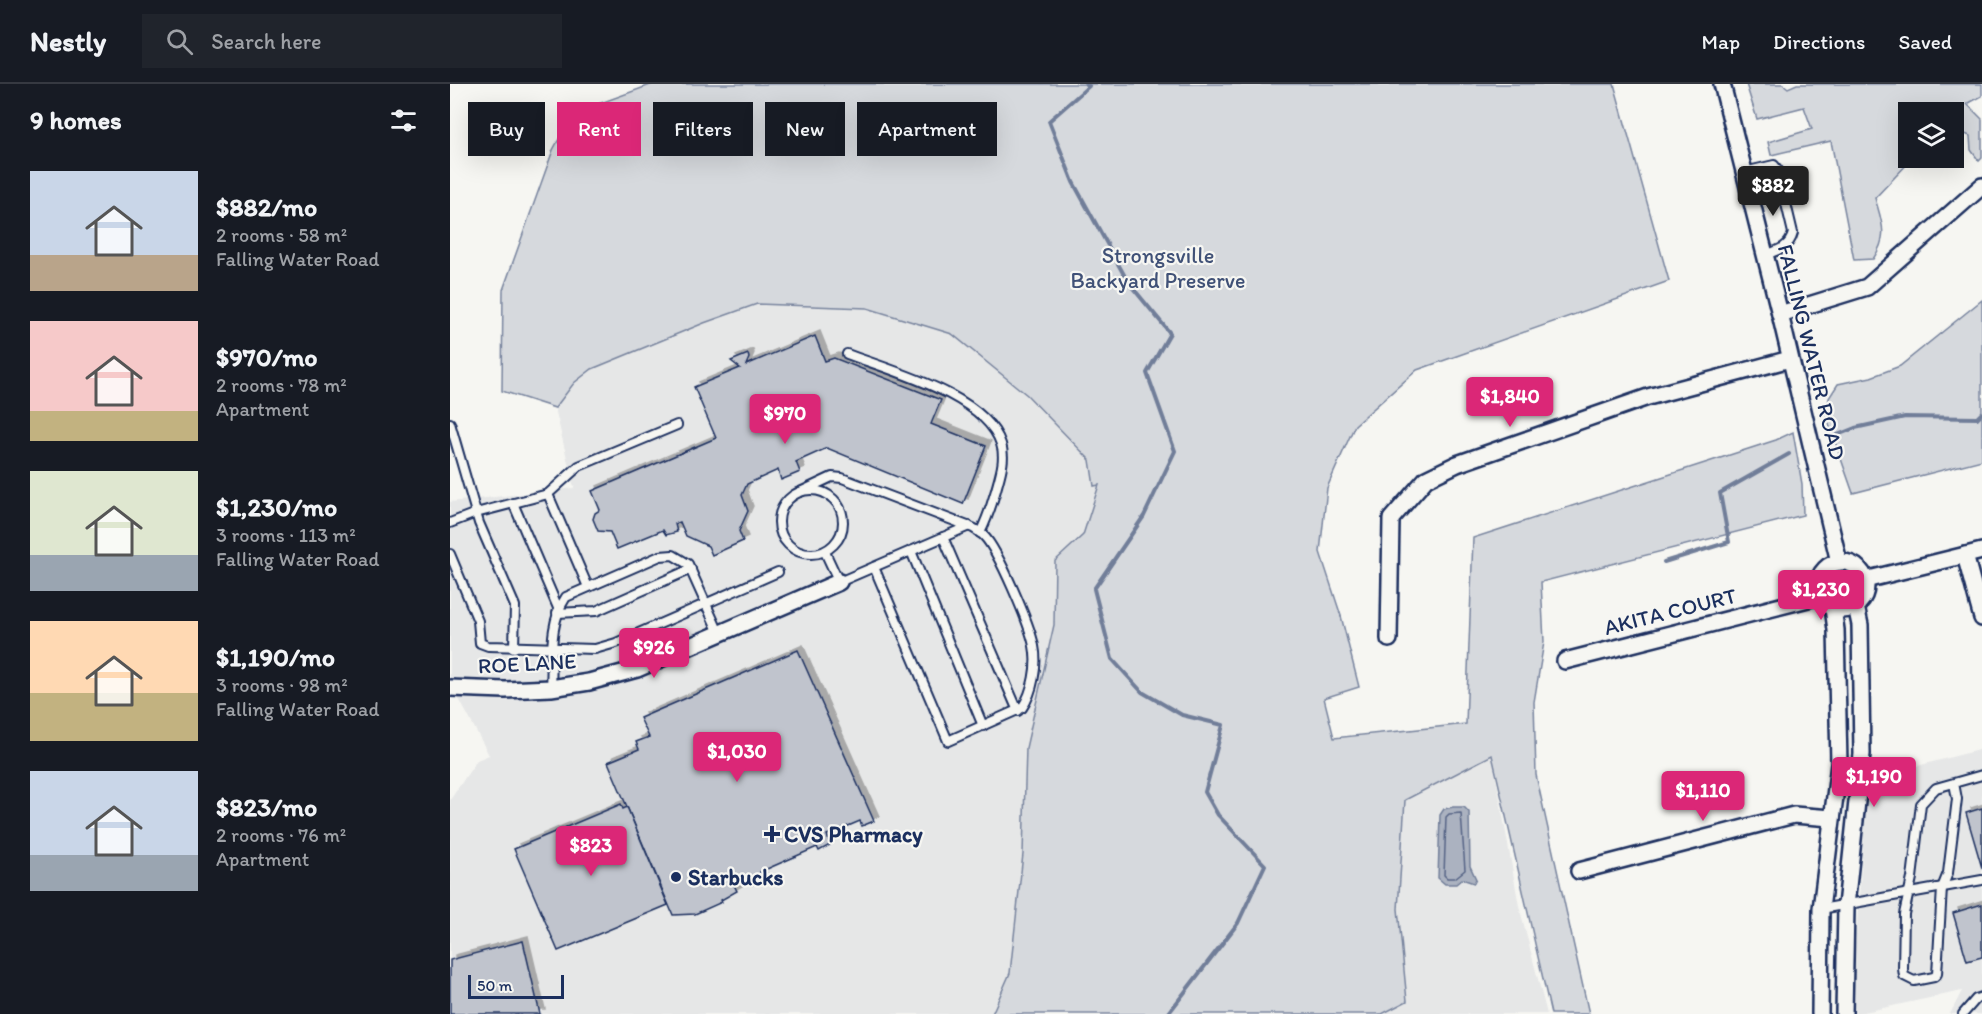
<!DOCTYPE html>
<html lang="en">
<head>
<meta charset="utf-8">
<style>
  :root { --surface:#171b24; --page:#20242c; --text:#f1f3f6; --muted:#9ea1a6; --line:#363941; --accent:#db2777 }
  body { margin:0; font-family:Itim,sans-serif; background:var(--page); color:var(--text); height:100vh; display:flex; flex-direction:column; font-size:22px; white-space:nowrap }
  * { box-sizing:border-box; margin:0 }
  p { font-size:20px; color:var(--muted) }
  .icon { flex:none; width:33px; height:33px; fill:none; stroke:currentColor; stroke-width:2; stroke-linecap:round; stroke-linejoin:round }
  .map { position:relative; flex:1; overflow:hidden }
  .panel { display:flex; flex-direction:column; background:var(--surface); width:450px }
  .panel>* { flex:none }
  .hud { position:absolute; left:18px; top:18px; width:570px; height:54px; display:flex; gap:12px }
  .fabs { position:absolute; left:1448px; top:18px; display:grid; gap:12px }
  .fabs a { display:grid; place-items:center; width:66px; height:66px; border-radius:0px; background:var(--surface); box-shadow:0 6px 24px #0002; font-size:30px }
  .scale { position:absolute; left:18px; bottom:15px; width:96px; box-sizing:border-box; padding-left:6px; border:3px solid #1b2f5e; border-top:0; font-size:16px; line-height:21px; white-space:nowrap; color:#1b2f5e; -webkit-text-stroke:4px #f6f6f2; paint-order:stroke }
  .price { position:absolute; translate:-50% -51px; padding:0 14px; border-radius:6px; background:var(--accent); color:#fff; font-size:20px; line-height:39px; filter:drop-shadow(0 2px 3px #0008) }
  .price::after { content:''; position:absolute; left:50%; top:36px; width:18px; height:14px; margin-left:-9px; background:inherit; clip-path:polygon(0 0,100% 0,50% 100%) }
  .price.active { background:#222; color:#fff }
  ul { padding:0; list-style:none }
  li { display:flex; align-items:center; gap:18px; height:150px; padding:0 30px }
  li span { display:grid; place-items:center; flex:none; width:168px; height:120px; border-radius:0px; color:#555 }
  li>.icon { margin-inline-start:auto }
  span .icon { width:72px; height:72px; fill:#fffc; stroke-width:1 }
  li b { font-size:26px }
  h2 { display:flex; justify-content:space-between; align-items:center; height:72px; padding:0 30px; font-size:26px }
  .tag { padding:0 21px; border-radius:0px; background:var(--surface); box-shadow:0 6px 24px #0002; font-size:21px; line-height:54px }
  .tag.active { background:var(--accent); color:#fff }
  header { display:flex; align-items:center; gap:36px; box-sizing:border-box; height:84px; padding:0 30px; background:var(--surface); border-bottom:2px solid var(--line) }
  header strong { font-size:28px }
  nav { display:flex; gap:33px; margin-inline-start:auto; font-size:21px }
  .search { width:420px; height:54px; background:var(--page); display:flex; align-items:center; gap:15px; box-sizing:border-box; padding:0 21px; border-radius:0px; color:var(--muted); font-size:22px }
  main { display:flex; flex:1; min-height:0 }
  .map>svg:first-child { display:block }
  .built { fill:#e6e7e7 }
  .green { fill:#d6d9dd; stroke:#78849e; stroke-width:1.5 }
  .water { fill:#abb2c0; stroke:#717e99; stroke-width:1.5 }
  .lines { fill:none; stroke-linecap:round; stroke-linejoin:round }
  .shore { stroke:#556385; stroke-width:1.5 }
  .stream { stroke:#717e99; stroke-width:4 }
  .building { fill:#c0c4cd; stroke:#1b2f5e; stroke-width:1.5; filter:url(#shadow) }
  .service-casing { stroke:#1b2f5e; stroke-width:12 }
  .minor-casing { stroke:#1b2f5e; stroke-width:20 }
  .service { stroke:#f6f6f2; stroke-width:8 }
  .minor { stroke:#f6f6f2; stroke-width:15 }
  .poi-dot { fill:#1b2f5e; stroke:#f6f6f2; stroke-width:2 }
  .labels { text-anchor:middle; stroke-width:4.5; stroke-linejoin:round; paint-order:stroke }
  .park-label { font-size:22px; fill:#405177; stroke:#f6f6f2 }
  .street-label { font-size:22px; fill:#1b2f5e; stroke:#f6f6f2 }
  .poi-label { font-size:22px; font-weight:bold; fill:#1b2f5e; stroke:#f6f6f2; text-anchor:start }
</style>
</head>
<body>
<header>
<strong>Nestly</strong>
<div class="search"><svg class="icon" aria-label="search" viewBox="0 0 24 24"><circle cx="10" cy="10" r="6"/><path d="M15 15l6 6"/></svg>Search here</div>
<nav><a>Map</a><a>Directions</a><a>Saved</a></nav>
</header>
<main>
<section class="panel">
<h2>9 homes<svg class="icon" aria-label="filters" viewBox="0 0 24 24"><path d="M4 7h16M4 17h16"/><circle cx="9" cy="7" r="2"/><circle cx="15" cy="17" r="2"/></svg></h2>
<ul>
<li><span style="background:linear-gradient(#c9d6e8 70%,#b9a48a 0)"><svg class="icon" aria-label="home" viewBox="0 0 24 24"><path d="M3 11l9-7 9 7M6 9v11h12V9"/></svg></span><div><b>$882/mo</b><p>2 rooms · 58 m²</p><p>Falling Water Road</p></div></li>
<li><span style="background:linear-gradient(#f6c9c9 75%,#c2b280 0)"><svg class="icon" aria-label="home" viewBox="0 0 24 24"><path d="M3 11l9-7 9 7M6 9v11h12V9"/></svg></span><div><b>$970/mo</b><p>2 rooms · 78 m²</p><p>Apartment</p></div></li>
<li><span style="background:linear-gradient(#dfe7d0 70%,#9aa5b1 0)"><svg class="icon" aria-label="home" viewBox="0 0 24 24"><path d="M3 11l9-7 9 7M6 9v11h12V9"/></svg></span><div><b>$1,230/mo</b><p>3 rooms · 113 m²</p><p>Falling Water Road</p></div></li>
<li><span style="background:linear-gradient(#ffd9b3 60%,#c2b280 0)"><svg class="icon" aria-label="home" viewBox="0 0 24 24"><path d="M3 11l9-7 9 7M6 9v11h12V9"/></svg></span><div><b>$1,190/mo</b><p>3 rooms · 98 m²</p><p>Falling Water Road</p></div></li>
<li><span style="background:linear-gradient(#c9d6e8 70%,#9aa5b1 0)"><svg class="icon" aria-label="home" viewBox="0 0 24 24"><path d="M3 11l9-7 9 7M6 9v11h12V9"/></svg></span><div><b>$823/mo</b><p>2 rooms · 76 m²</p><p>Apartment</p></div></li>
</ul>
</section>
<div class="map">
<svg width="1532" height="930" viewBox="0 0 1532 930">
  <defs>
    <filter id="shadow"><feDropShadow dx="5" dy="-5" stdDeviation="0" flood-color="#0004"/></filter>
  </defs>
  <rect width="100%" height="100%" fill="#f6f6f2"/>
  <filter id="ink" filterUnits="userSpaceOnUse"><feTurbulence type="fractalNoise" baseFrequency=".0167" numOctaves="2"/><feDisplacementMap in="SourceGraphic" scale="12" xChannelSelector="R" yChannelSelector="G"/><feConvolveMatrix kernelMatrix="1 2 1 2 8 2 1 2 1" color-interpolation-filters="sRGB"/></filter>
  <g filter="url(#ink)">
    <g class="built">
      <path d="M307,220L417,224L502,250L577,311L640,376L644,401L654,398L633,451L605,477L604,541L576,664L573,770L560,889L542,930H0V716L27,676L39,671L0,598V418L124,404L105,324L124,299L141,285L254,239Z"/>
      <path d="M1532,665V930H1500L1512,907L1405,930L1404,877L1418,695Z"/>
      <path d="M1042,671L1069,822L1097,930H932L957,917L948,825L955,715Z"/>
    </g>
    <g class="green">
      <path d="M203,0H1164L1219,197L967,286L905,341L877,404L870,468L891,532L909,603L874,614L884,654L1016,640L1023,454L1326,356L1343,348L1352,400L1353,431L1091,498L1094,558L1084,618L1086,691L1139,930H1101L1042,671L955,716L948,825L957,917L932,930H542L560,889L573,770L576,664L604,541L605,477L633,451L649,401L644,402L640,376L577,311L502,250L417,224L307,220L254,239L142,285L124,299L105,324L52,307L53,206L103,66L123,29Z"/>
      <path d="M1296,0H1333L1338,4L1347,0H1532V12L1517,20L1532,35V74L1529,77L1521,66L1520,52L1503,45V28H1458V74H1463L1425,114C1432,139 1439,152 1423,175L1404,176L1381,57L1321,71L1318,58L1362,45L1354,23L1307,35Z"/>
      <path d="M1532,216V376L1403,409L1376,332L1379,314L1388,300L1421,293L1450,282Z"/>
    </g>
    <path class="water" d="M1003,723H1014L1019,728L1020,782L1026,795L1024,799L1012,795L1006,800H995L988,794L990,731L994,725Z"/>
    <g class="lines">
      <path class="shore" d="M1011,729L1015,786L1005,794H997L994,791L996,733L999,730Z"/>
      <g class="stream">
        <path d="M636,0L639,2L599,37L623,98L678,198L720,249L697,289L725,367L694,432L644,505L662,575L692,608L732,631L773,641L755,708L768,731L815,781L788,839L718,930"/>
        <path d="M1380,354L1405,344L1455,333L1527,334L1532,329"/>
        <path d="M1214,478L1279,458L1270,409L1339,370"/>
      </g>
    </g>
    <g class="building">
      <path d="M365,252L375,277L384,274L491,316L481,340L536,362L513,420L377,364L346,378L350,388L331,396L328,386L297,400L292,411L298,427L289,447L293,457L262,471L258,462L236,452L230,438L225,440L227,448L216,451L213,446L167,465L160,448L148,447L143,435L145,429L150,426L142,407L266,354L244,303L290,284L281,277L298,270L299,274L296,281Z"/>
      <path d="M348,566L424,737L412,742L410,737L377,751L380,761L369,767L367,763L310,788L313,796L301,801L298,794L284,801L287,807L271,816L272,818L245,830L223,831L158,678L189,665L186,658L199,653L190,634Z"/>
      <path d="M171,720L173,725L177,723L218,821L108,867L64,765Z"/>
      <path d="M1532,724V784L1516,729Z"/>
      <path d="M1532,820V873L1517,877L1503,829Z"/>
      <path d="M73,857L90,930H0V876Z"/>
    </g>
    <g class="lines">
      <g class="service-casing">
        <g id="service">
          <path d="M1294,88L1324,81L1328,86L1343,149C1339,164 1329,166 1315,171"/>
          <path d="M397,270C442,287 535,311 551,360C556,375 550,391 546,406C542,420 537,435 530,449"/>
          <path d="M0,339L29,439L65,522L64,564"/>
          <circle cx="361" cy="438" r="32"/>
          <path d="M350,408L382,393L392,394L523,444C526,446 531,449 534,452C548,466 580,541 584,562C588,581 583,608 572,624L498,657L424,483"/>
          <path d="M98,410L138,503"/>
          <path d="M63,419L108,524"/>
          <path d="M0,439L26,429L98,410L129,382L227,341"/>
          <path d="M493,453L568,627"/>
          <path d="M461,467L533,642"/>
          <path d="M375,468L389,498L519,442"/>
          <path d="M0,470L28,537L30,559L38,562L145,565L166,559L328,488"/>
          <path d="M107,529L146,527L241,485"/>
          <path d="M101,604C103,574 98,540 116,513L210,472L223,471L238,480L269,549"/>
          <path d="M1504,699L1507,715L1498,789L1492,804L1487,890L1484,893L1464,897L1454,892L1453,885L1454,830L1462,794L1471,720L1486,704L1532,691"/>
          <path d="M1371,825L1532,796"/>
          <path d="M1513,930L1526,915L1532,913"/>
        </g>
      </g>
      <g class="minor-casing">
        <g id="minor">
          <path d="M1272,0L1330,230L1389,478"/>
          <path d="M1330,230L1417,203L1532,102"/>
          <path d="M1515,471L1532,534"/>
          <circle cx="1392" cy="502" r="24"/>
          <path d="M1415,496L1532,467"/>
          <path d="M939,555L941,435L976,395L1007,380L1198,313L1340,275"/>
          <path d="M1115,577L1370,512"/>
          <path d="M0,604L55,606L101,604L139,598L187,585L389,498"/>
          <path d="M1129,787L1344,731L1381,734"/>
          <path d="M1370,930L1371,825L1389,680L1386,546L1383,524"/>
          <path d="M1394,930L1396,822L1412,670L1410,541L1406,522"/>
        </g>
      </g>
      <use href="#service" class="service"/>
      <use href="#minor" class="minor"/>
    </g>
  </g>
  <g class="poi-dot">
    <path d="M319 741h6v6h6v6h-6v6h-6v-6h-6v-6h6z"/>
    <circle cx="226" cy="793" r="6"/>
  </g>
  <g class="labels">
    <g class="park-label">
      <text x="708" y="179">Strongsville<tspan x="708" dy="25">Backyard Preserve</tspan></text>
    </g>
    <g class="street-label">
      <text transform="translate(1362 268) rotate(76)" y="8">FALLING WATER ROAD</text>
      <text transform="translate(1220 527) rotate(-14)" y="8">AKITA COURT</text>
      <text transform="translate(77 579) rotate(-3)" y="8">ROE LANE</text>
    </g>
    <g class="poi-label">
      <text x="334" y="758">CVS Pharmacy</text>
      <text x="238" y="801">Starbucks</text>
    </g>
  </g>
</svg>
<div class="fabs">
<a><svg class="icon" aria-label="layers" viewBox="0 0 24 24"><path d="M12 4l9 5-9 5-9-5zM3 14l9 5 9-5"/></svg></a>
</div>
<div class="scale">50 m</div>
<b class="price active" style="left:1323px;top:133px">$882</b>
<b class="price" style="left:1060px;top:344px">$1,840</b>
<b class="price" style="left:335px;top:361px">$970</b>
<b class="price" style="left:1371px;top:537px">$1,230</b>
<b class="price" style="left:204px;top:595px">$926</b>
<b class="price" style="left:287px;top:699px">$1,030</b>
<b class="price" style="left:1424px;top:724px">$1,190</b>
<b class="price" style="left:1253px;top:738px">$1,110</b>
<b class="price" style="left:141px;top:793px">$823</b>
<div class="hud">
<a class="tag">Buy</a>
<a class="tag active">Rent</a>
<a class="tag">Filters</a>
<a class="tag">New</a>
<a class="tag">Apartment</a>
</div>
</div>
</main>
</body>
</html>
